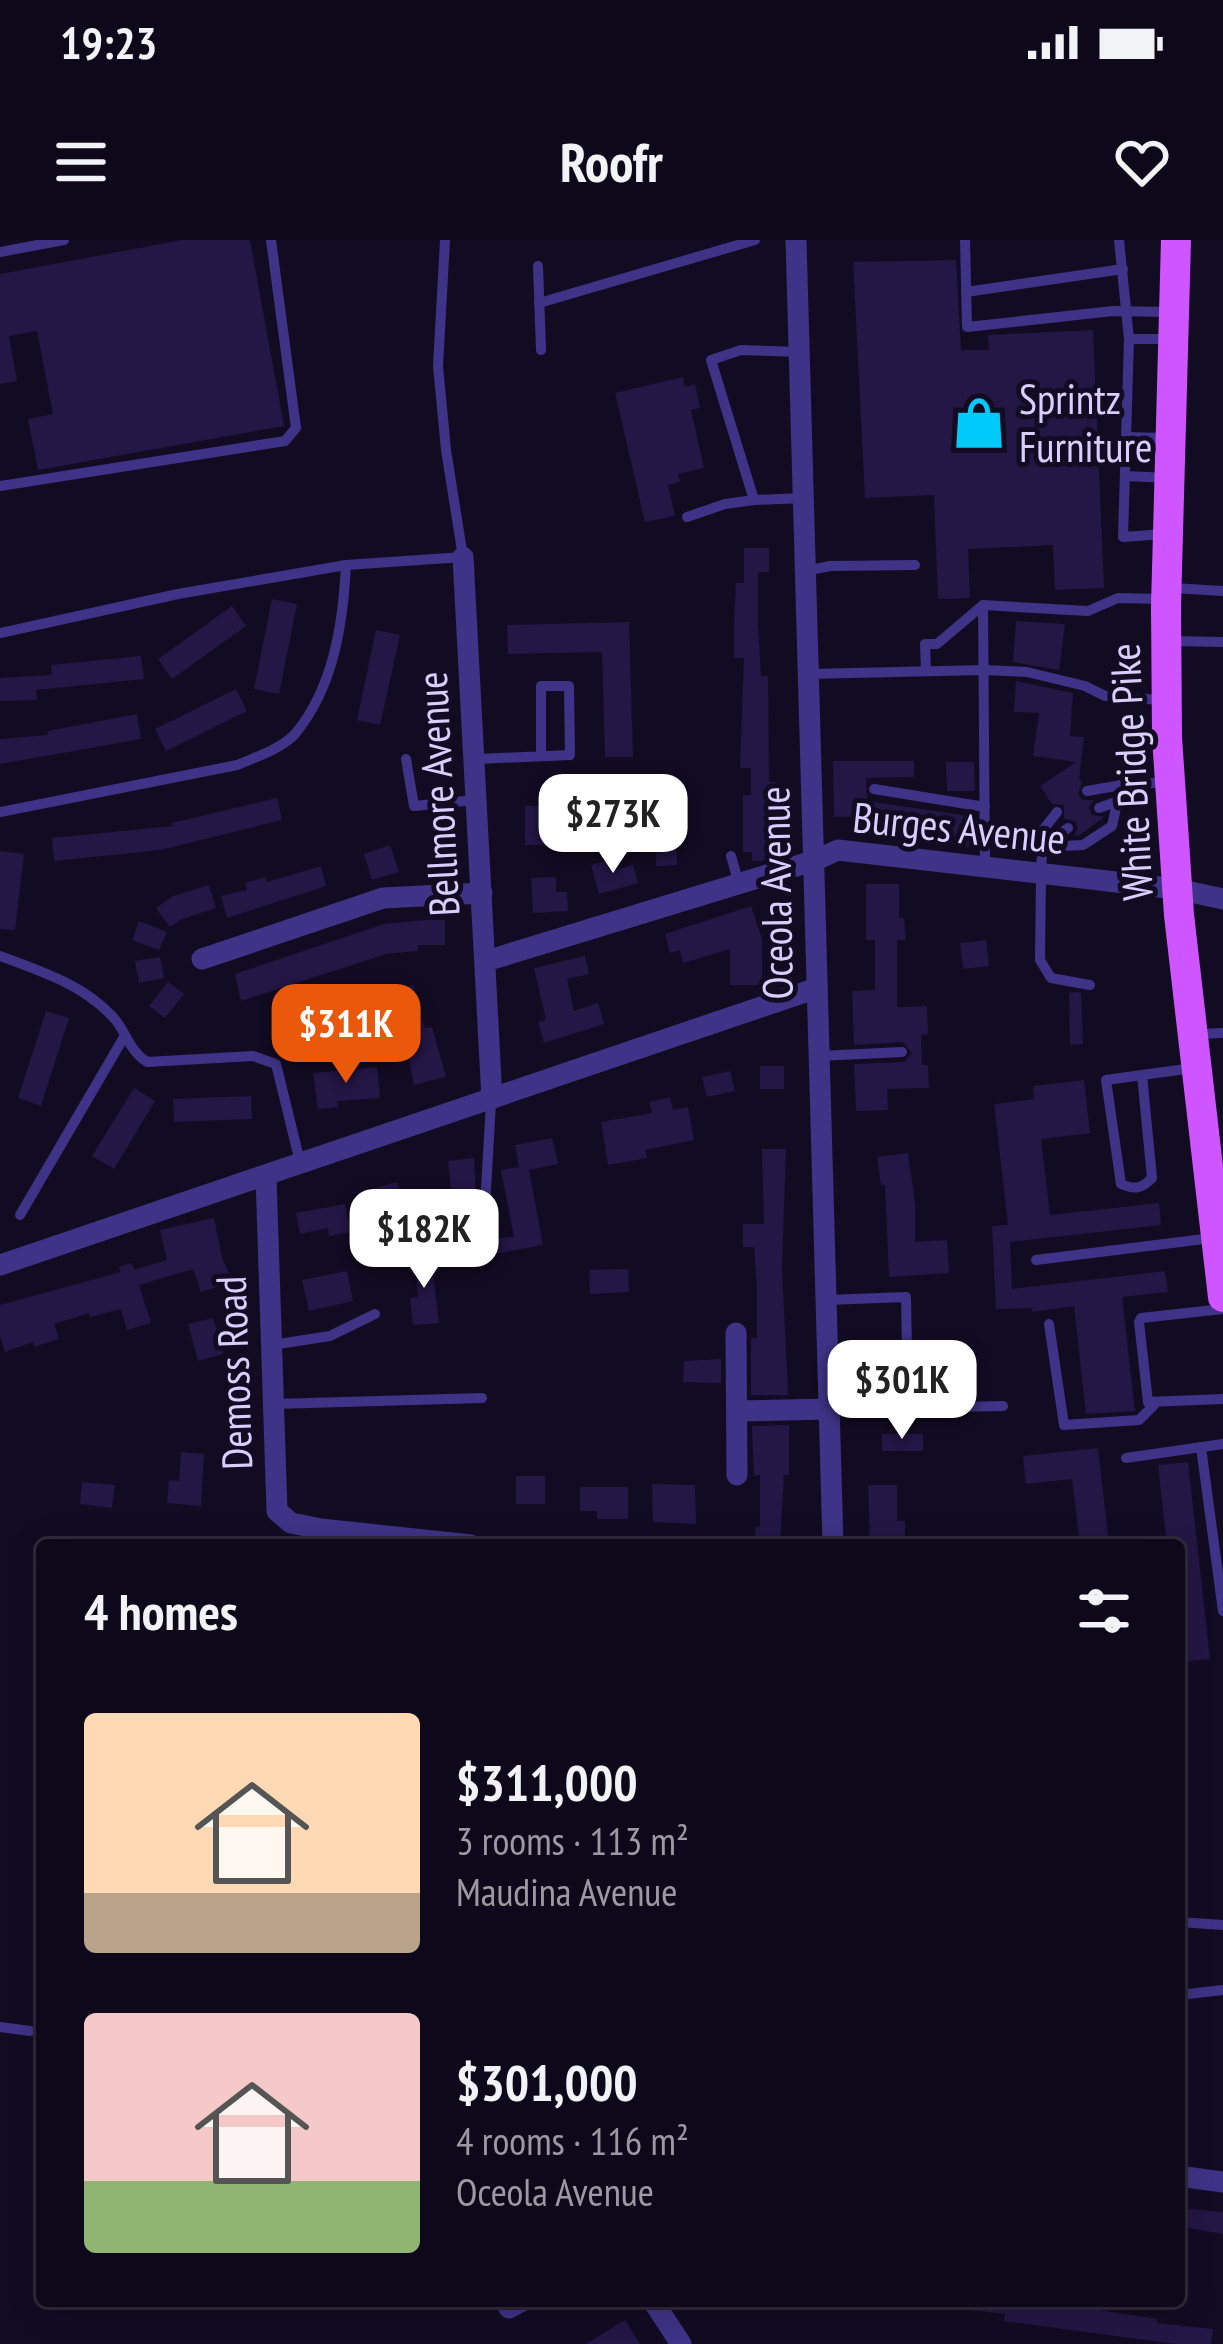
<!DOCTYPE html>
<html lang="en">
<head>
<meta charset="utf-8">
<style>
  :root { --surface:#0e091a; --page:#1c1727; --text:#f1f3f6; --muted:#9b9aa2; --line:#2e2a39; --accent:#ea580c }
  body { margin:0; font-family:"PT Sans Narrow",sans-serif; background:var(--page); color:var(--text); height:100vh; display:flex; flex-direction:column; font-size:45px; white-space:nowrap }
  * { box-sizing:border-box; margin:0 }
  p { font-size:39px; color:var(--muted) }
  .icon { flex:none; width:66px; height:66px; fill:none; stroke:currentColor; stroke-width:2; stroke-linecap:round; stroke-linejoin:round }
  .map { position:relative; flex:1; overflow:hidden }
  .details { position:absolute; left:36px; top:1299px; width:1149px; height:768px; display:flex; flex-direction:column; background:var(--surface); border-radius:12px; box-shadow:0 6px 30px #0003,0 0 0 3px var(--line) }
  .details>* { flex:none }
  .price { position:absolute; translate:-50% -102px; padding:0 27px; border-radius:24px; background:#fff; color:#222; font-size:39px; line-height:78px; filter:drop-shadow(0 3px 6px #0008) }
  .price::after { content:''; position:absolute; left:50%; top:72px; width:36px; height:27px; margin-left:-18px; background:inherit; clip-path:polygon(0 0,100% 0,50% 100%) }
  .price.active { background:var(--accent); color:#fff }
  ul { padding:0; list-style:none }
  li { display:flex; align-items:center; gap:36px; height:300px; padding:0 48px }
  li span { display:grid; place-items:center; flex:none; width:336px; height:240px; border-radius:12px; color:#555 }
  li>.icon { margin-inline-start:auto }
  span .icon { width:144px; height:144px; fill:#fffc; stroke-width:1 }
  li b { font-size:51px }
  h2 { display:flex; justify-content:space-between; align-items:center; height:144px; padding:0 48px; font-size:51px }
  .status { display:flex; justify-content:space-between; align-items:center; height:84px; padding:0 60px; background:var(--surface); direction:ltr }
  .status svg { height:33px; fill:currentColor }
  header { display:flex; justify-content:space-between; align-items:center; height:156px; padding:0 48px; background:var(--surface); font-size:54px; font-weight:600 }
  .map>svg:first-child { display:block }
  .building { fill:#241645 }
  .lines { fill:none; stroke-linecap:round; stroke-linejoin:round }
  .lane { stroke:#3e3386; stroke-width:10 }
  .street { stroke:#3e3386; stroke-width:21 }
  .primary { stroke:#ce55ff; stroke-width:30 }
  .labels { text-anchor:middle; stroke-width:10; stroke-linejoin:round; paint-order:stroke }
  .poi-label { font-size:42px; fill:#d8ceff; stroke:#120c23; text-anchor:start }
  .street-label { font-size:42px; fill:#d8ceff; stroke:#120c23 }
</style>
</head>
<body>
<div class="status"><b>19:23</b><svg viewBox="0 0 49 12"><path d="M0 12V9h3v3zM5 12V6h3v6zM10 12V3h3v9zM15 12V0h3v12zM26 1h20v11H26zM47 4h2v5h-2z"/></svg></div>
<header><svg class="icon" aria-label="menu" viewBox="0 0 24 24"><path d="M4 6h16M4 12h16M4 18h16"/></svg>Roofr<svg class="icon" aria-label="heart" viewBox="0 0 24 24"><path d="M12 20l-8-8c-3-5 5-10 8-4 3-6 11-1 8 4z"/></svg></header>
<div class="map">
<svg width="1223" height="2104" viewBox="0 0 1223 2104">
  <rect width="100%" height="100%" fill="#120c23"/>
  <g class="building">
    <path d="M182,0H250L284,186L38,230L28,179L53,174L37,91L9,96L17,141L0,144V34Z"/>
    <path d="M956,20L961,110H989L988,95L1093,90L1104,348L1055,350L1053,305L968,309L970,358L938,359L934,255L865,258L853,22Z"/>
    <path d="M683,137L685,147L695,144L700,168L691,170L704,228L678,234L680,242L668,245L675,276L645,282L615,153Z"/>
    <path d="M744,308H769V332H758V385L761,436H768L769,542H776L778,616L761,621H752V612H743V555H751V528H740L744,418H734V385L736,343H744Z"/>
    <path d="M272,359L297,364L279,454L254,449Z"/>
    <path d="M232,366L246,386L172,439L158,419Z"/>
    <path d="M1016,381L1065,384L1059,430L1013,422Z"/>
    <path d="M629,382L633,517H605L602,412L508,414L507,385Z"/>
    <path d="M376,390L400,395L380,485L357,480Z"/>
    <path d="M141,416L144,439L36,450L37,460L0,461V438L52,435L51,425Z"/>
    <path d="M1016,441L1073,453L1070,496L1084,497L1079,538L1082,543L1078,554L1083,560H1094L1089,568L1092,575L1104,577L1080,595L1074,596L1078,588L1075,581L1064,579V565L1052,564L1040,546L1076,522L1033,516L1039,473L1014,472Z"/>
    <path d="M236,449L247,471L166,511L155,489Z"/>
    <path d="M137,474L141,499L0,524V499L48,495V491Z"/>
    <path d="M833,521H914V537L866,538L867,561L975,577L973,607L883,594L886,576L834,577Z"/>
    <path d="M946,522H974L975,551H947Z"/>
    <path d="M657,556H683V581H676L677,625L656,626Z"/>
    <path d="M277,558L282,580L160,610L54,621L52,598L173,586L172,583Z"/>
    <rect x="525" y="566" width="31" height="39"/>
    <path d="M390,605L399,632L372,640L364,614Z"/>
    <path d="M0,611L24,614L15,690L0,689Z"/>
    <path d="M614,619L617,629L633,625L638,643L599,654L591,625Z"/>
    <path d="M321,626L326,646L227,678L221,656L247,650L245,643L265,637L267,642Z"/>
    <path d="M556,637V652H567L568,671L533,673L531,638Z"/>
    <path d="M866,644H899V678H904L906,700H897V767L927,766L928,794L921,795L922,825H928L929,848L887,849L888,870L856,871L854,824L904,822L912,813L903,802L854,805L852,751L875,750V700H866Z"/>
    <path d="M209,645L216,668L182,679L170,687L156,668L173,656Z"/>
    <path d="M751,666L762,699V745H730V709L683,723L680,710L670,713L665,694Z"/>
    <path d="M424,680H445V705H418V711L386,714L241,761L235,734L384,684Z"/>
    <path d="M139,681L167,692L159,710L132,700Z"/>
    <path d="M986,700L989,726L963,729L960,703Z"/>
    <path d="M585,716L589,734L567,739L574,771L598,763L604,784L544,803L538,782L546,780L534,728Z"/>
    <path d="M160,717L164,738L139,743L135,721Z"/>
    <path d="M168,742L184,754L165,778L149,766Z"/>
    <path d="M413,745L425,788L432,787L446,837L414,845L402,782L388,786L379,754Z"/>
    <path d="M1076,752L1081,753L1083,804L1070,805L1069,753Z"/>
    <path d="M46,771L69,778L41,866L18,858Z"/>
    <rect x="760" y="826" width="24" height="23"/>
    <path d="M377,827L380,858L337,861L338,867L318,869L313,833Z"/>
    <path d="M730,831L735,851L707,857L702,837Z"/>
    <path d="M1084,840L1090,893L1041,899L1050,975L1159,963L1161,985L1010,1002L1012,1049L1165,1031L1168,1052L1122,1057L1135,1171L1086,1174L1074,1066L1032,1072V1068L996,1069L992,986L1008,985L994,864L1034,859L1033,846Z"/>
    <path d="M134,848L155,861L114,929L92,916Z"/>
    <path d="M251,856L252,879L174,882L173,859Z"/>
    <path d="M670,857L673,870L688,867L694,900L645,910L647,918L608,925L601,882L652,873L649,862Z"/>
    <path d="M552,898L558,924L529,930L543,1005L472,1018L471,1004L477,1000L514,997L501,930L519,927L515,905Z"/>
    <path d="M762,909H786L782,1026L788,1155H751V1098H757V1048L754,1007H743V984H764Z"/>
    <path d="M908,913L915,963V1002L947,1000L949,1033L889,1037L885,945H881L877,917Z"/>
    <path d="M474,918L476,955L452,957L448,921Z"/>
    <path d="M397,942L406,978L377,986L368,950Z"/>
    <path d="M345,964L351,992L329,996L328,988L300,994L296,973Z"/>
    <path d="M214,978L222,1018L233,1042L201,1052L193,1029L139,1045L151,1083L127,1090L121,1069L90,1077L89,1073L54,1084L59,1099L34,1107L33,1102L5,1112L0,1096V1065L121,1032L119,1027L132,1023L134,1030L167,1020L160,990Z"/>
    <path d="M430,1009L439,1083L413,1085L410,1058L418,1057L413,1011Z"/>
    <path d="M628,1029L629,1052L590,1054L589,1030Z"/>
    <path d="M347,1031L353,1061L309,1071L302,1040Z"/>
    <path d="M213,1078L223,1114L198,1121L188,1084Z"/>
    <path d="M721,1119V1143L683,1142L684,1121Z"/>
    <path d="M789,1185V1235H784L780,1305H754L756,1286L760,1287V1235L754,1236L752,1186Z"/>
    <rect x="882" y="1194" width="41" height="17"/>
    <path d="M1098,1208L1109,1305H1080L1072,1239L1026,1244L1023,1216Z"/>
    <path d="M181,1212L204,1214L201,1266L167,1263L169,1240L179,1241Z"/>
    <path d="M1188,1222L1210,1419L1179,1422V1305H1167L1158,1225Z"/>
    <rect x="516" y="1236" width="29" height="28"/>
    <path d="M82,1242L115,1245L112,1268L80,1264Z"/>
    <path d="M652,1244L695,1245L696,1284L653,1282Z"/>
    <path d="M868,1245H897V1281H905V1305H870Z"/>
    <path d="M580,1247H628V1279H597V1271H580Z"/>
    <path d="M1179,1968L1223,1972V1994L1179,1986Z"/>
    <path d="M971,2061H1040L1157,2079V2083L1213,2089L1211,2104H1175L1004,2081L1005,2074L971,2070Z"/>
    <path d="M625,2080L640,2104H586Z"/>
  </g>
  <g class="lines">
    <g class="lane">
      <path d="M965,0L967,87L1113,71L1170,72"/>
      <path d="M1119,0L1129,99"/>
      <path d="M0,12L64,0"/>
      <path d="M538,26L541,110"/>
      <path d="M966,52L1123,29"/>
      <path d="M539,63L755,0"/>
      <path d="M799,112L741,110L711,120L754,260L803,258"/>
      <path d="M1126,197L1164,198"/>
      <path d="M1125,236L1169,238"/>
      <path d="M0,246L285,201L296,188L271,0"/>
      <path d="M687,277L725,264L754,260"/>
      <path d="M1164,294L1123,297L1129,99H1171"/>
      <path d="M805,331L830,326L915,325"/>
      <path d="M1172,348L1223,351"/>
      <path d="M983,365L985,628"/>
      <path d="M0,393L178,354L346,325"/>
      <path d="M1168,401L1223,402"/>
      <path d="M926,431L925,404H937L983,365L1088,371L1118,358L1163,359"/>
      <path d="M808,434L984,430L1027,432L1085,446L1105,456L1161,460"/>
      <path d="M406,519L414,566L475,560"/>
      <path d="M477,519L570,515L569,446H541V516"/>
      <path d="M874,549L985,567"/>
      <path d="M1087,551L1133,543H1167"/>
      <path d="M1099,568L1118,561"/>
      <path d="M0,572L237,525C256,517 281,509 295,494C334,447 343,383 346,325L463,317L446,210L438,126L445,0"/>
      <path d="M1057,572L1043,590L1041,635L1040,720L1051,738L1090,745"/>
      <path d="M1044,605L1068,588"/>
      <path d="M1042,607L1083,605L1112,586L1121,545"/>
      <path d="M731,616L739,644"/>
      <path d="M0,716C40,731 82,744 112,776C126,790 128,810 147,822L253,816L276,824L301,926"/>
      <path d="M1196,794L1223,793"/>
      <path d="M819,816L902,812"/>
      <path d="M1142,835L1152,938C1141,949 1135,950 1121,944L1106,840Z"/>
      <path d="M1142,835L1193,828"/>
      <path d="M20,975L124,797"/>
      <path d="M448,1001L457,1002L484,984L491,862"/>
      <path d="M1036,1020L1212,998"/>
      <path d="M827,1060L906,1057L908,1168L1003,1166"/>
      <path d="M1223,1069L1141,1078L1139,1082L1148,1162L1223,1159"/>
      <path d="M1049,1084L1064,1185L1139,1180L1154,1165"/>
      <path d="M272,1105L330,1096L375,1074"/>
      <path d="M274,1164L482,1158"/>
      <path d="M1201,1207L1223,1371"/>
      <path d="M1126,1218L1223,1204"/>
      <path d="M1179,1682L1223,1685"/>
      <path d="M1179,1755L1223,1750"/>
      <path d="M0,1787L30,1791"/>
    </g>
    <g class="street">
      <path d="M796,0L833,1305"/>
      <path d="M463,317L492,859"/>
      <path d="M202,719L383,658L482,653"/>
      <path d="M486,721L816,620L838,610L1177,649L1223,659"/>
      <path d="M266,937L277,1271L291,1283L321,1289L471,1305"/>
      <path d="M0,1025L817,748"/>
      <path d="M736,1093L737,1235"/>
      <path d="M737,1171L830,1169"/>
      <path d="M1179,1936L1223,1942"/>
      <path d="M653,2061L681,2104"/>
      <path d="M509,2068L522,2061"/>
    </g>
    <path class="primary" d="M1176,0L1166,366L1167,497L1179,675L1223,1057"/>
  </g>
  <defs>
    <g id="shop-bare" transform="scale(4.14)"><path d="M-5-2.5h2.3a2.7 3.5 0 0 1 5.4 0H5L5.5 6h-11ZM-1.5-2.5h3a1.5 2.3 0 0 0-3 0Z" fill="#00caf9" stroke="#120c23" stroke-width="2.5" paint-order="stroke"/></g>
  </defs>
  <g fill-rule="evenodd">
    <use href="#shop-bare" x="979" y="183"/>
  </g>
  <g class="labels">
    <g class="poi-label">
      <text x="1019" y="174">Sprintz<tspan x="1019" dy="48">Furniture</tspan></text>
    </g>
    <g class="street-label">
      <text transform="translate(1131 532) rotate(-93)" y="15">White Bridge Pike</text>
      <text transform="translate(438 554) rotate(-93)" y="15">Bellmore Avenue</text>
      <text transform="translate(959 588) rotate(6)" y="15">Burges Avenue</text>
      <text transform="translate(776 653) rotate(-91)" y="15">Oceola Avenue</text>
      <text transform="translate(234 1133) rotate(-92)" y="15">Demoss Road</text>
    </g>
  </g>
</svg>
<b class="price" style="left:613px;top:636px">$273K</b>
<b class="price active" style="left:346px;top:846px">$311K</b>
<b class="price" style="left:424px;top:1051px">$182K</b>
<b class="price" style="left:902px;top:1202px">$301K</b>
<section class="details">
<h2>4 homes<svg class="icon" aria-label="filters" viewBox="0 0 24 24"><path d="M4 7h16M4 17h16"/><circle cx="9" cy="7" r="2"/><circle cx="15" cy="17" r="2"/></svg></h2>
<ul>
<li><span style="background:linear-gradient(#ffd9b3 75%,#b9a48a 0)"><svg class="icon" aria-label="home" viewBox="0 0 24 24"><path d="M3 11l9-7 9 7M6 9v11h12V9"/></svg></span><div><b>$311,000</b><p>3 rooms · 113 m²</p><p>Maudina Avenue</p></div></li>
<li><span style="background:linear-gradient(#f6c9c9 70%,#8fb573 0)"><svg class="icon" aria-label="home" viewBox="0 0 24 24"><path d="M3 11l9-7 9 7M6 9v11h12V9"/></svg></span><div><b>$301,000</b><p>4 rooms · 116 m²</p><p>Oceola Avenue</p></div></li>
</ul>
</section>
</div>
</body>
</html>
